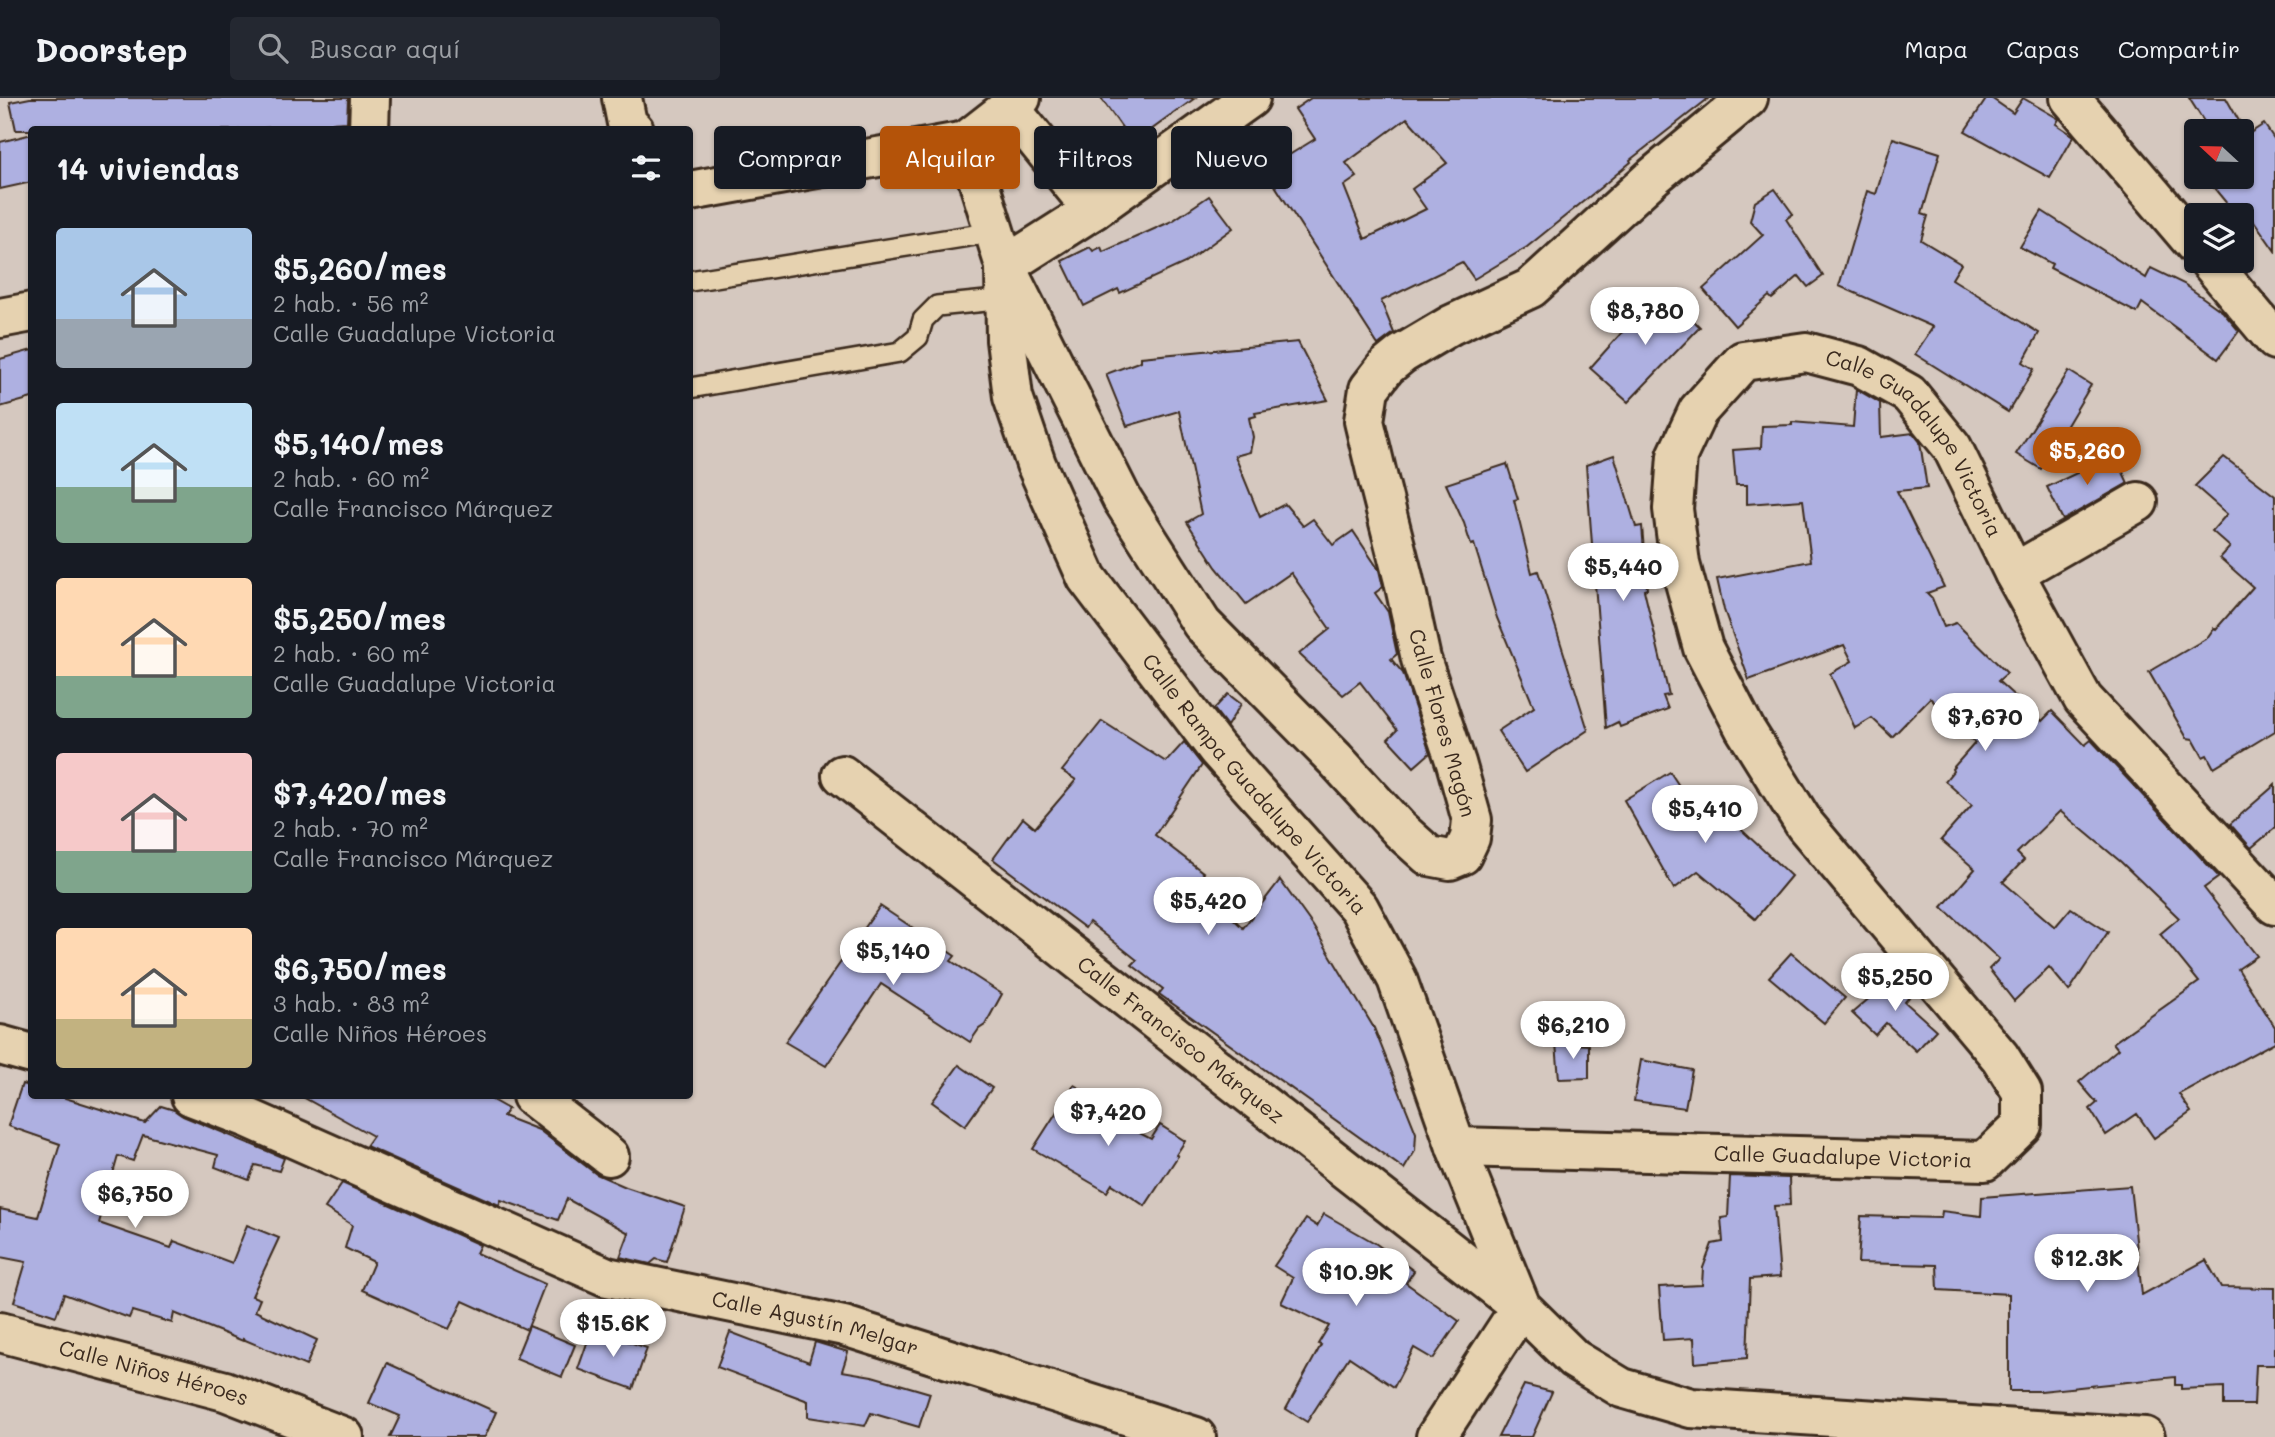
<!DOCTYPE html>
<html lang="es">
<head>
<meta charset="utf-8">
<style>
  :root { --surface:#171b24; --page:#242831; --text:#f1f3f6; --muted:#9ea1a6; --line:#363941; --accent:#b45309 }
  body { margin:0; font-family:Mali,sans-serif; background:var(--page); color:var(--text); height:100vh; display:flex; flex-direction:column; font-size:26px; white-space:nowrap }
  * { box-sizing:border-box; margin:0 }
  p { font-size:23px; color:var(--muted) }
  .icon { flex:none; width:38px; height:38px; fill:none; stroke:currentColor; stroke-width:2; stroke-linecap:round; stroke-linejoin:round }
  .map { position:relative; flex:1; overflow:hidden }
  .panel { position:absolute; left:28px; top:28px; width:665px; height:973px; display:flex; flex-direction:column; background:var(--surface); border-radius:7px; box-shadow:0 2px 5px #0004 }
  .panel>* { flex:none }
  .banner { position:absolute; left:714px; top:28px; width:665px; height:63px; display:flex; gap:14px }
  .needle { width:46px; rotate:292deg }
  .buttons { position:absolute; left:2184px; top:21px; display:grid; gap:14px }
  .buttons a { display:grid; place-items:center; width:70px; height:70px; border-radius:7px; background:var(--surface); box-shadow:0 2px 5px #0004; font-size:35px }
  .price { position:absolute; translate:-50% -60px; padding:0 16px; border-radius:24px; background:#fff; color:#222; font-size:23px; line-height:46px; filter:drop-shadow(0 2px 4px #0008) }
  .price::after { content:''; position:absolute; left:50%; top:42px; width:21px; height:16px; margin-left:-10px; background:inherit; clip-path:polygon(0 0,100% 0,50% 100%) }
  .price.on { background:var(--accent); color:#fff }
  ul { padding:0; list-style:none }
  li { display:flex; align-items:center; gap:21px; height:175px; padding:0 28px }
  li span { display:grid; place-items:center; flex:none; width:196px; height:140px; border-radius:7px; color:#555 }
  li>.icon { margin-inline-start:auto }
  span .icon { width:84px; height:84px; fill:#fffc; stroke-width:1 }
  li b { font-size:30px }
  h2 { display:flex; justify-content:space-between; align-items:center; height:84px; padding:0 28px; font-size:30px }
  .chip { padding:0 24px; border-radius:7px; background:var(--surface); box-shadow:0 2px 5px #0004; font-size:24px; line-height:63px }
  .chip.on { background:var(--accent); color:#fff }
  header { display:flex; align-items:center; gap:42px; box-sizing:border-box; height:98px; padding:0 35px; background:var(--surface); border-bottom:2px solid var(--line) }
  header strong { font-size:33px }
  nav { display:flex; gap:38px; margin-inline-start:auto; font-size:24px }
  .search { width:490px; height:63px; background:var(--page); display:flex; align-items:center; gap:18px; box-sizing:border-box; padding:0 24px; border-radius:7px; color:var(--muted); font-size:26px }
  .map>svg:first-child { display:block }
  .building { fill:#aeb0e1; stroke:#3b2a1e; stroke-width:2; fill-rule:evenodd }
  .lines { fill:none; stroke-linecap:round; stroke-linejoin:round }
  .service-casing { stroke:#3b2a1e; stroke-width:24 }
  .minor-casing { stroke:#3b2a1e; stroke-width:44 }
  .tertiary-casing { stroke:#3b2a1e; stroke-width:44 }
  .secondary-casing { stroke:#3b2a1e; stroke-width:44 }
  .service { stroke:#e6d2b0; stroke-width:19 }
  .minor { stroke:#e6d2b0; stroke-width:38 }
  .tertiary { stroke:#e6d2b0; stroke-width:38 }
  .secondary { stroke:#e6d2b0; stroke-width:38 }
  .labels { text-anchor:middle; stroke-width:7; stroke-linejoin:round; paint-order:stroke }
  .street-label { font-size:21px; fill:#3b2a1e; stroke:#e6d2b0 }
</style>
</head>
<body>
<header>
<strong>Doorstep</strong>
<div class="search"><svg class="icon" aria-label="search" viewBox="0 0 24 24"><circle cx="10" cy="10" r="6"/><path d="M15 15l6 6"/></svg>Buscar aquí</div>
<nav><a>Mapa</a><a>Capas</a><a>Compartir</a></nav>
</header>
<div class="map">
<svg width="2275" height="1339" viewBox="0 0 2275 1339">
  <rect width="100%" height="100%" fill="#d5c8bf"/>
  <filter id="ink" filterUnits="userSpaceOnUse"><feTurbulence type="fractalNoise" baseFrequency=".0143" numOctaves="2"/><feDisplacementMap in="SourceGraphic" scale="14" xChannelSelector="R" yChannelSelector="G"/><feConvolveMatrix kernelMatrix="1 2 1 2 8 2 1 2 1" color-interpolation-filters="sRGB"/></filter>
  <g filter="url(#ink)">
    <g class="building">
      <path d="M30,0H348L347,24L332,25V32H276V29L237,32H16L10,4Z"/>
      <path d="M1101,0H1195L1133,45Z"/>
      <path d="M1311,0H1709L1630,62L1631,64L1600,90L1527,149L1474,181L1462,164L1381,203L1394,235L1378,247L1265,72L1315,41L1295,11ZM1407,20L1447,65L1412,91L1426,111L1365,141L1344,88L1357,79L1346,65Z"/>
      <path d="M1987,0H1991L2013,15L2023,0L2059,21L2056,26L2074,38L2050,80L1965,33Z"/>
      <path d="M2189,0H2226L2247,37L2264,26L2275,42V153L2242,106L2233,113L2205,79H2242V33H2210Z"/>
      <path d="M32,36V84L0,91V44Z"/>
      <path d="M1893,40L1940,55L1922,116L1928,118L1921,142L1961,166L1952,181L2039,235L2023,264L2034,271L2008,314L1915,256L1933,229L1839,188L1867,93L1876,96Z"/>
      <path d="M1775,91L1793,116L1786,121L1823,178L1808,189L1799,178L1772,201L1769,198L1735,228L1703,191L1763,137L1750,123L1755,104Z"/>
      <path d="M1209,98L1233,130L1185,165L1120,195L1118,191L1084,208L1062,163L1090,149L1093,153L1101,149L1103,154L1172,123Z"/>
      <path d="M2042,113L2146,180L2151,170L2184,186L2223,214L2239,233L2218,261L2142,205L2137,215L2050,170L2052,166L2020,149Z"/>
      <path d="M1664,194L1700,229L1628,304L1590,270L1650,203L1653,206Z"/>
      <path d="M1298,244L1328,302L1255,315L1256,318L1249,320L1253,339L1250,354L1235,358L1260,419L1285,406L1303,428L1313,421L1333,447L1353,433L1379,472L1383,489L1375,495L1388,514L1397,556L1391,561L1403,575L1430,655L1414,669L1388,641L1397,632L1360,584L1343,597L1299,556L1330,531L1291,475L1246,506L1216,469L1187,424L1201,416L1179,313L1127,328L1106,276L1141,263V259Z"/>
      <path d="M32,252V300L0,309V261Z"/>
      <path d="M2069,273L2091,287L2041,371L2016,356Z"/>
      <path d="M1856,291L1880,305L1881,339L1913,335L1920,344L1927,390L1897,393L1944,489L1927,495L1932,500L1944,529L1956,525L2007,575L1998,583L2042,623L2052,613L2085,647L2091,642L2219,779L2204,790L2257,858L2238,871L2275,929V944L2179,996L2191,1014L2154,1040L2137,1016L2106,1037L2090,1011L2097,1005L2079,984L2118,951L2113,945L2199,884L2160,836L2179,820L2121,764L2060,713L2017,755L2024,762L2003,784L2055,829L2071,810L2108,834L2069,893L2049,869L2014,903L1989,871L1999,861L1942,809L1975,771L1941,742L1972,707L1945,683L1953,673L1952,671L1975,645L1930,600L1892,639L1872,620L1855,630L1830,576L1852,563L1844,547L1749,582L1724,512L1717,481L1811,463L1803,402L1747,406V387H1736L1733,352L1761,350L1762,328L1792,327V324L1853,329Z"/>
      <path d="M1614,357L1636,429L1642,428L1647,491L1644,492L1669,597L1663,598L1668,611L1620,629L1618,624L1606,630L1586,367Z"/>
      <path d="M2115,357L2128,385L2063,422L2047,389Z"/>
      <path d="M2224,359L2275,398V633L2214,670L2207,657L2203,659L2193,641L2187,640L2149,574L2207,540L2214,530L2216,531L2253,489L2220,460L2230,449L2212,433L2227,416L2195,388Z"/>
      <path d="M1507,366L1518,401L1514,402L1532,475L1538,473L1588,632L1525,674L1498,633L1534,609L1497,520L1474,446L1471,447L1464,425L1446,386Z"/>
      <path d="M1228,596L1241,606L1227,628L1214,611Z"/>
      <path d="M1102,623L1166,664L1184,644L1202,667L1155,737L1204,775L1196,785L1243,830L1280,782L1313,828L1374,930L1416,1035L1415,1053L1404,1071L1159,896L1163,891L1132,867L1137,862L1089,824L1085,830L993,761L1023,720L1035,730L1076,682L1062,673Z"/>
      <path d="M1670,674L1689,703L1702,695L1791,778L1755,821L1698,773L1674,791L1624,702Z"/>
      <path d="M2275,687V730L2251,750L2230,726Z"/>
      <path d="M880,808L955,858L951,863L1002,896L985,927L979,931L970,944L881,886L826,968L785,944Z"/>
      <path d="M1791,855L1845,900L1824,925L1769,879Z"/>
      <path d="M1900,874L1915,892L1905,904L1936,932L1916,953L1886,925L1875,937L1852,915Z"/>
      <path d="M1556,945L1589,947V980L1559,981Z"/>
      <path d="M1641,962L1692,972L1685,1010L1634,1003Z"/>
      <path d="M959,967L992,990L965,1028L932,1004Z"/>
      <path d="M22,986L32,989V998H59L145,1025L161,1008L174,1012L183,1018L284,1060L279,1073L255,1067L249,1082L215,1069L218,1057L143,1037L133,1063L118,1058L99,1125L171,1150L174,1143L232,1165L247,1127L279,1140L252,1198L260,1201L255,1213L317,1242L306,1268L243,1241V1243L174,1215L172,1225L132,1213L129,1220L64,1196L56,1218L14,1204L26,1164L0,1159V1111L38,1119L60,1046L8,1028Z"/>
      <path d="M1074,987L1102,1003L1097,1013L1151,1041L1160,1027L1185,1043L1176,1057L1178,1058L1145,1108L1112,1086L1107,1094L1033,1051Z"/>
      <path d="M301,998H485L508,1011L503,1018L539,1032L596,1076L626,1089L685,1109L667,1164L656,1161L650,1166L620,1159L629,1135L567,1101L558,1122L501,1102L499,1107L366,1048L373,1038Z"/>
      <path d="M1730,1078L1789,1080L1790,1107L1774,1108L1780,1179L1750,1181L1747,1260L1695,1265L1694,1240L1663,1242L1659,1189L1702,1187L1703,1170L1712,1146L1723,1144L1721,1120L1728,1119Z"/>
      <path d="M342,1085L480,1147L476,1155L545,1186L527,1232L463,1203L449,1231L362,1192L374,1164L345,1150L352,1127L325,1110Z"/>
      <path d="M2130,1088L2142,1197L2206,1162L2221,1189L2275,1190V1267H2256L2254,1307H2224V1289L2181,1291V1287H2175V1279L2041,1293H2009V1196L1938,1192L1937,1167L1858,1165L1861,1118L1941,1120L1942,1113L1981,1118L1982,1099Z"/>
      <path d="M1324,1116L1375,1145L1414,1173L1406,1185L1459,1223L1433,1261L1414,1250L1394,1289L1349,1259L1307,1324L1286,1311L1321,1247L1318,1246L1329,1228L1281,1205L1293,1180L1274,1168L1306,1121L1317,1128Z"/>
      <path d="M529,1228L575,1247L562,1279L516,1260Z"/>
      <path d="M592,1231L647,1250L633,1291L578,1271Z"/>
      <path d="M730,1234L809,1264L815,1244L848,1254L842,1273L872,1278L930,1295L919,1329L871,1315L865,1328L808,1319V1303L717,1269Z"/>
      <path d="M387,1265L496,1314L485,1339H390L400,1318L369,1305Z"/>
      <path d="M1524,1287L1552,1294L1532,1339H1498Z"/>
    </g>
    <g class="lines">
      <g class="service-casing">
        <g id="service">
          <path d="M690,183L994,134"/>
          <path d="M690,290L900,254L918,239L923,222L937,208L1006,201"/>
        </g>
      </g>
      <g class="minor-casing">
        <g id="minor">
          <path d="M622,0L627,25L634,32"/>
          <path d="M2070,0L2196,148"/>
          <path d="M1009,9L1093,112"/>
          <path d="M369,32L370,0"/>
          <path d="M2209,163L2275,242"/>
          <path d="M1005,168L1122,401L1202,526L1335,661L1400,732L1429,758L1450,762L1462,757L1470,740L1472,722L1456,665L1421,561L1403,479L1378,381L1364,323L1369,291L1386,269L1402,256L1451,227L1531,190L1654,78L1748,0"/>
          <path d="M2014,475L2138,404"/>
          <path id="s1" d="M842,677L1521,1209L1436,1339"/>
          <path d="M0,947L32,956"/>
          <path id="s2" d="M191,998L246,1019L607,1179L844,1228L1196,1339"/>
          <path d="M532,998L609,1058"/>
          <path id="s3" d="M1456,1049L1985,1063L2022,1027V994L2000,959L1805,727L1745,631L1703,550L1680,466L1673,411L1677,358L1698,313L1743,263L1806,254L1859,268L1909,296L1952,349L2014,475L2083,601L2275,807"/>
          <path id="s4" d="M0,1234L225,1293L344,1339"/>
        </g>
      </g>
      <g class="tertiary-casing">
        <g id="tertiary">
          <path d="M966,43L1021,0"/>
          <path id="s5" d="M1005,168L1006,242L1013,299L1036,366L1087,480L1217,651L1359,810L1397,881L1456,1049L1521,1209L1574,1261L1622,1290L1691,1310L2145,1339"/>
        </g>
      </g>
      <g class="secondary-casing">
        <g id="secondary">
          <path d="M690,93L966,43L1005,168L1093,112L1250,0"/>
          <path d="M0,220L32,214"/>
        </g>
      </g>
      <use href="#service" class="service"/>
      <use href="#minor" class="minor"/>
      <use href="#tertiary" class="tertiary"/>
      <use href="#secondary" class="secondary"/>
    </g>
  </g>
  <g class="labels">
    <g class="street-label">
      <text dy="7" stroke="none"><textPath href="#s3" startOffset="1689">Calle Guadalupe Victoria</textPath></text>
      <text transform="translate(1442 625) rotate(74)" y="7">Calle Flores Magón</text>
      <text dy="7" stroke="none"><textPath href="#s5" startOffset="593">Calle Rampa Guadalupe Victoria</textPath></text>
      <text dy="7" stroke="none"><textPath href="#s1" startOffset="430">Calle Francisco Márquez</textPath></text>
      <text dy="7" stroke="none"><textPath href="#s3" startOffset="387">Calle Guadalupe Victoria</textPath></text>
      <text dy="7" stroke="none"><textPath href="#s2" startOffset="667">Calle Agustín Melgar</textPath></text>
      <text dy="7" stroke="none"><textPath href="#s4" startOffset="159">Calle Niños Héroes</textPath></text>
    </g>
  </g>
</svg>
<div class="buttons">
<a><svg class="needle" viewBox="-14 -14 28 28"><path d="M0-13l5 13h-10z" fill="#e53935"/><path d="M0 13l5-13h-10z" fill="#9ea1a6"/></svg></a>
<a><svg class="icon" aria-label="layers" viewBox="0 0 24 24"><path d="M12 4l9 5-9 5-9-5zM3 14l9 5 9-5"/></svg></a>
</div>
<b class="price" style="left:1645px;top:249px">$8,780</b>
<b class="price on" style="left:2087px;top:389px">$5,260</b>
<b class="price" style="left:1623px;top:505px">$5,440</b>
<b class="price" style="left:1985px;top:655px">$7,670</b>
<b class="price" style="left:1705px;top:747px">$5,410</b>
<b class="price" style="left:1208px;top:839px">$5,420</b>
<b class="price" style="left:893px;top:889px">$5,140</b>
<b class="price" style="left:1895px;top:915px">$5,250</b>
<b class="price" style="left:1573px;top:963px">$6,210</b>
<b class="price" style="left:1108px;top:1050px">$7,420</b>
<b class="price" style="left:135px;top:1132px">$6,750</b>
<b class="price" style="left:2087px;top:1196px">$12.3K</b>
<b class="price" style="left:1356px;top:1210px">$10.9K</b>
<b class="price" style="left:613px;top:1261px">$15.6K</b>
<div class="banner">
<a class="chip">Comprar</a>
<a class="chip on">Alquilar</a>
<a class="chip">Filtros</a>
<a class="chip">Nuevo</a>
</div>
<section class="panel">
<h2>14 viviendas<svg class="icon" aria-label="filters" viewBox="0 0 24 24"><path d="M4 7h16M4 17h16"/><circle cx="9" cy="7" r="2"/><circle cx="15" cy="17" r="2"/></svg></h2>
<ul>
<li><span style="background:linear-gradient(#a9c7e8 65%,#9aa5b1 0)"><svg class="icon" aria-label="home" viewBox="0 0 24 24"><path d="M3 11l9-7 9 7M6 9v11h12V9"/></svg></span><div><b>$5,260/mes</b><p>2 hab. · 56 m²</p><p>Calle Guadalupe Victoria</p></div></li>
<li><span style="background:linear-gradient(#bfe0f5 60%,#7fa58c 0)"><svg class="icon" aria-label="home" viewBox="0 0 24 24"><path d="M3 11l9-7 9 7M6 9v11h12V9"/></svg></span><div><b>$5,140/mes</b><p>2 hab. · 60 m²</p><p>Calle Francisco Márquez</p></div></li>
<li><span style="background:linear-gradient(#ffd9b3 70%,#7fa58c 0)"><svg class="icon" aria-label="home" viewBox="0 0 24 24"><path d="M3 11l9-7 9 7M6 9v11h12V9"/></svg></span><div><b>$5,250/mes</b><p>2 hab. · 60 m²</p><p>Calle Guadalupe Victoria</p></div></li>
<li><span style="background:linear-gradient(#f6c9c9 70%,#7fa58c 0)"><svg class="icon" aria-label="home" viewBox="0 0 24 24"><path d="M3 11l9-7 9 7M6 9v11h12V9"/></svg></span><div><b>$7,420/mes</b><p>2 hab. · 70 m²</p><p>Calle Francisco Márquez</p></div></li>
<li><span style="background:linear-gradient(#ffd9b3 65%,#c2b280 0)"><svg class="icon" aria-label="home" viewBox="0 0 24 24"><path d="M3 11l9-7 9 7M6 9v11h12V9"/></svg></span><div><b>$6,750/mes</b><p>3 hab. · 83 m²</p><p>Calle Niños Héroes</p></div></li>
</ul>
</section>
</div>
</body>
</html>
